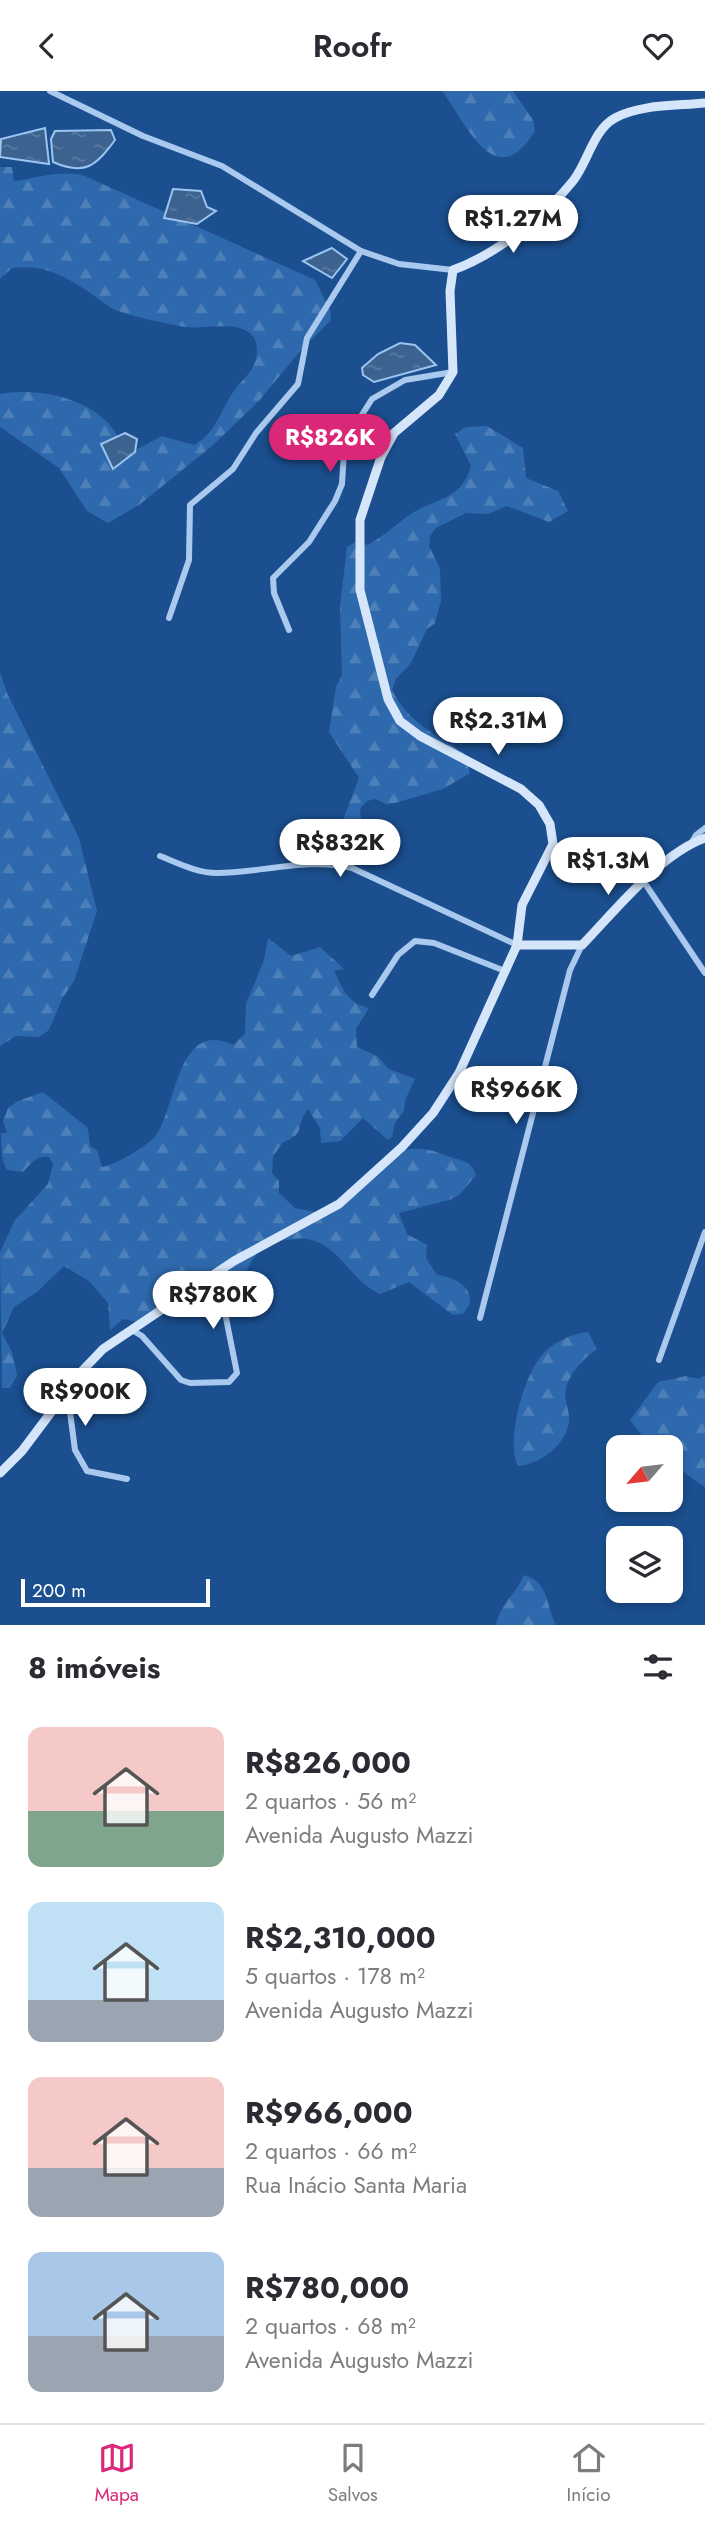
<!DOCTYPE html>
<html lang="pt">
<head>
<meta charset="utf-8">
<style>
  :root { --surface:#fff; --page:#f2f2f3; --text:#2b2b33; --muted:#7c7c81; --line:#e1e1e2; --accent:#db2777 }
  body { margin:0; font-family:Jost,sans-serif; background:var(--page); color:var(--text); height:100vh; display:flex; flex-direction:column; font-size:26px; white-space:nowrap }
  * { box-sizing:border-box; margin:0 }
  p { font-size:23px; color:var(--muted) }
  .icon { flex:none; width:38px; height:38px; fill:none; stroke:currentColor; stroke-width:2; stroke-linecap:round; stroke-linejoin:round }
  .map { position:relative; height:1534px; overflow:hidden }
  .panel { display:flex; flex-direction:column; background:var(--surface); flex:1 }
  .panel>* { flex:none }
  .needle { width:46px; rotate:242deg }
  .controls { position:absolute; left:606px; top:1344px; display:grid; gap:14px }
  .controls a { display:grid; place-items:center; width:77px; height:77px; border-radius:14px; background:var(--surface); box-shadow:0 4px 10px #0003; font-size:35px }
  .scale { position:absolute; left:21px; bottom:18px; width:189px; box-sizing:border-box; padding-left:7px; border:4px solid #fff; border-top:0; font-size:19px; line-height:24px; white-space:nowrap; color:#fff; -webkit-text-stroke:5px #1b4f8f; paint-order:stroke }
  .price { position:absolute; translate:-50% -60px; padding:0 16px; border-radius:24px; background:#fff; color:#222; font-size:23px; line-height:46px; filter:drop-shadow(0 2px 4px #0008) }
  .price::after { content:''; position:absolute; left:50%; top:42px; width:21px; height:16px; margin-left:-10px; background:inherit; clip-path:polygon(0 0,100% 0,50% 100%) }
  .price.current { background:var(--accent); color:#fff }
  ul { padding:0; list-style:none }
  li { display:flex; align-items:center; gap:21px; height:175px; padding:0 28px }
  li span { display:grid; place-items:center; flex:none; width:196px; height:140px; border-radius:14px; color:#555 }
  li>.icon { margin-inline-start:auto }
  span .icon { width:84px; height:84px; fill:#fffc; stroke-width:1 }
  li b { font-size:30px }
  h2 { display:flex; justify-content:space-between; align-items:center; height:84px; padding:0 28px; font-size:30px }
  header { display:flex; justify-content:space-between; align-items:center; height:91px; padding:0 28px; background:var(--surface); font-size:32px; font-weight:600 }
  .menu { display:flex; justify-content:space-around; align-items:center; height:98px; border-top:2px solid var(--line); background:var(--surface); font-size:19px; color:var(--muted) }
  .menu a { display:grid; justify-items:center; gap:4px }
  .menu .current { color:var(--accent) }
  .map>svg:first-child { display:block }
  .forest { fill:url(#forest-firs) }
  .water { fill:url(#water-ripples); stroke:#9cc4f0; stroke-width:2 }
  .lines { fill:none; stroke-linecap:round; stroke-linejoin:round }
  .street { stroke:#a9c9ee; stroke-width:6 }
  .secondary { stroke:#d6e6fa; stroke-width:9 }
</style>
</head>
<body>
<header><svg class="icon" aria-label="back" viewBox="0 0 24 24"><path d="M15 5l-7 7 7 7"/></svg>Roofr<svg class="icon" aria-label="heart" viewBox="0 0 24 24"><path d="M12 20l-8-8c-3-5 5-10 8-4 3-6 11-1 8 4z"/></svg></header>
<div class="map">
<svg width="705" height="1534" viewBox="0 0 705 1534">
  <defs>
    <pattern id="forest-firs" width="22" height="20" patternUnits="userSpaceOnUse" patternTransform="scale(1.75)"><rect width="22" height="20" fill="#2e69ad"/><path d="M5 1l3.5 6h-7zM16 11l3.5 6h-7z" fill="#4d80b9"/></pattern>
    <pattern id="water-ripples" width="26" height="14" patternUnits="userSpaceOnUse" patternTransform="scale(1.75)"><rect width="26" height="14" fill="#3c6290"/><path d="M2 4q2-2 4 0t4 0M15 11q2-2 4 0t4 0" fill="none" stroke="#597aa1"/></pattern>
  </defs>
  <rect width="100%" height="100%" fill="#1b4f8f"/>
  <g class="forest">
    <path d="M442,0H513L533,29L535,40C495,105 467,33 442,0Z"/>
    <path d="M0,76H12L14,90C37,87 62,78 85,85L315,189L330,219L331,229L301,259L259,310L212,355L139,414L108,432L87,420L59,377L0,336V303C35,297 82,305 108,332C117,342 121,352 132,361L162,345L194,354C219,341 222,311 241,291C250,282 257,273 257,259C256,224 208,239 185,236C163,232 139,227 118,220C109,217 103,211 96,206C69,187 46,173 12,177L0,188Z"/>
    <path d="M487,335L523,357L526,387L558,400L568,420L549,431L507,415L488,423L466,422L436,437L430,445L429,455L440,477L441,510L435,532L427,538L411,572L396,588L392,599C407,630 435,644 464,662L470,682L443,698L395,712L385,713L376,708L367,710L360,718L362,738L349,747L342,744L341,734L359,687L329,641L336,596L342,584L340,516L347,456L357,450L367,454C383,446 394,435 408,425C434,406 460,412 471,375L455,343L466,336Z"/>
    <path d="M0,581L7,602L79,747L97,820L74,890L62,908L49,939L39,946L16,945L0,955Z"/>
    <path d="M268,847L291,865L320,856L344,878L334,880C343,898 347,912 369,917L356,938L357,956L377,965L389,978L415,988L405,1009L404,1020L395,1032L392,1046L388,1049L363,1027L340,1050L321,1052L320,1037L308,1018C293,1038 309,1040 282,1052L273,1066L272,1082L279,1090V1102L295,1117L330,1124C367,1096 385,1037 447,1065C462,1071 470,1067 476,1084L459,1104L449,1109L399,1122L407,1143L427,1154L426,1167L437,1184C458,1186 482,1202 463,1223L453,1224L409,1191L380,1203C346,1188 337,1143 293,1148C283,1149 272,1151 263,1157C249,1166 249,1186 231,1199L206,1197L184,1203L161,1212L150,1225L137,1231L123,1228L110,1239L108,1212L89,1190L64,1175L37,1201L14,1216L2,1242L12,1261L17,1284L10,1297H2L0,1161L15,1129L48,1093L53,1073L49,1066C36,1064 31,1073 23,1081L7,1079C0,1066 2,1056 1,1042H7L3,1030L8,1017L18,1010L43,1001L88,1037L90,1055L97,1059L102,1076C114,1075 151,1053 157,1043C177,1012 178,928 233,954L245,943L246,913L264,869Z"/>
    <path d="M588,1241L597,1258C584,1267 570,1281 566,1297C563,1309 570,1318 569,1330C567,1353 541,1373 518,1375C505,1349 525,1276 548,1258C558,1249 575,1242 588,1241Z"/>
    <path d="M705,1284V1396L670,1372V1356H651L630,1329L658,1291L686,1285L699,1288Z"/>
    <path d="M524,1484C550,1492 545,1513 556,1534H496C500,1513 516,1503 524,1484Z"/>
  </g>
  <g class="water">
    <path d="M45,37L49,73L0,66L1,48Z"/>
    <path d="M111,39L115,49C96,75 85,85 53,71L51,48L55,40Z"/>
    <path d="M173,98L201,100L207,116L216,120L197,133L164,127Z"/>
    <path d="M332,157L347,168L332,187L303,170Z"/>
    <path d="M400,252L415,254L436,274L374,291L363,284L362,277L378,263Z"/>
    <path d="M125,342L137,348L135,361L113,378L101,353Z"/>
  </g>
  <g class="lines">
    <g class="street">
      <path d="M50,0L143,45L222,75L361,160L399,173L453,179"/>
      <path d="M169,527L189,469L190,414L233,378L256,342L298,293L307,247L361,160"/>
      <path d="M289,539L274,502L273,487L309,451L335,410L342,393L344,359L349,344L372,308L405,289L453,281"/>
      <path d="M691,753L696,744L705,737"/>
      <path d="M160,765C178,772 197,782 217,782C261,782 308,766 352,777L517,854"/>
      <path d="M644,791L705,882"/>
      <path d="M372,904L398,864L415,850L434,852L505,880"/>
      <path d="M480,1227L570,879L582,854"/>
      <path d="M132,1239L142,1245L181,1289L190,1292L229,1291L237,1282L225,1222L230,1208"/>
      <path d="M659,1269L705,1141"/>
      <path d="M88,1276L70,1321L75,1359L87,1380L127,1388"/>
    </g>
    <g class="secondary">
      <path d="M517,854H582C615,820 660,763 705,747"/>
      <path d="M0,1382L22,1360L82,1280L103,1258L234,1170L339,1113L402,1056L433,1022L459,982L517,854L522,814L553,753L550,733L539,714L521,698L420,645L400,630L388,608L360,499V429L381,366L394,342L439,304L453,281L450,200L453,179C495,164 545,125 573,90C588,71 593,39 615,27C641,13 676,15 705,12"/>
    </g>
  </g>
</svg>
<div class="controls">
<a><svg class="needle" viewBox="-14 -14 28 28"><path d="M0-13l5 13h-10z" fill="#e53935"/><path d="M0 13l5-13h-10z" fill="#7c7c81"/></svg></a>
<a><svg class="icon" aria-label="layers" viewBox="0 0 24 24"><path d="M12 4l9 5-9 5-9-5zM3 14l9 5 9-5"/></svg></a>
</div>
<div class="scale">200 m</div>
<b class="price" style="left:513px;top:164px">R$1.27M</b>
<b class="price current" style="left:330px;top:383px">R$826K</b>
<b class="price" style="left:498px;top:666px">R$2.31M</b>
<b class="price" style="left:340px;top:788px">R$832K</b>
<b class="price" style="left:608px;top:806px">R$1.3M</b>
<b class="price" style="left:516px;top:1035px">R$966K</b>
<b class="price" style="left:213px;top:1240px">R$780K</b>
<b class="price" style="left:85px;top:1337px">R$900K</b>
</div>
<section class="panel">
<h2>8 imóveis<svg class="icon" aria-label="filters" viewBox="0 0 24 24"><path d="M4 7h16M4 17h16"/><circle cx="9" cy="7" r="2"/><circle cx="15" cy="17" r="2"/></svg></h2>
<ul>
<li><span style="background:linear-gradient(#f6c9c9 60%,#7fa58c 0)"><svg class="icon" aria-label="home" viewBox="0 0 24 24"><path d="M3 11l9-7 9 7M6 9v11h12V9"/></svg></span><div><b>R$826,000</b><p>2 quartos · 56 m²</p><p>Avenida Augusto Mazzi</p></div></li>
<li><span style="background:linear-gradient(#bfe0f5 70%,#9aa5b1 0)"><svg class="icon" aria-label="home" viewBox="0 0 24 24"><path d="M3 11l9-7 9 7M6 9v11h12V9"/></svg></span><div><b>R$2,310,000</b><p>5 quartos · 178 m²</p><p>Avenida Augusto Mazzi</p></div></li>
<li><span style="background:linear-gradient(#f6c9c9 65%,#9aa5b1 0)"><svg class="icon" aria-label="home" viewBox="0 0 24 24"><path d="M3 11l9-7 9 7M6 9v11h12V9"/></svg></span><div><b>R$966,000</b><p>2 quartos · 66 m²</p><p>Rua Inácio Santa Maria</p></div></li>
<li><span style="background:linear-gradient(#a9c7e8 60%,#9aa5b1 0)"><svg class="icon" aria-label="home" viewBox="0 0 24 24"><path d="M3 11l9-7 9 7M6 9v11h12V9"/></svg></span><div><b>R$780,000</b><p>2 quartos · 68 m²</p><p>Avenida Augusto Mazzi</p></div></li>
</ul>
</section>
<nav class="menu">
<a class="current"><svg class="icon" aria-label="map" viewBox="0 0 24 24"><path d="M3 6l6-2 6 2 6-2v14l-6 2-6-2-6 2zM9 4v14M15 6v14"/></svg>Mapa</a>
<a><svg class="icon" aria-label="saved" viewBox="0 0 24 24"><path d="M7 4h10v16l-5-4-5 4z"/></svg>Salvos</a>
<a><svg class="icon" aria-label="home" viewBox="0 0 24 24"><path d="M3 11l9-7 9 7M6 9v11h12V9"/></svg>Início</a>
</nav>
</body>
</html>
